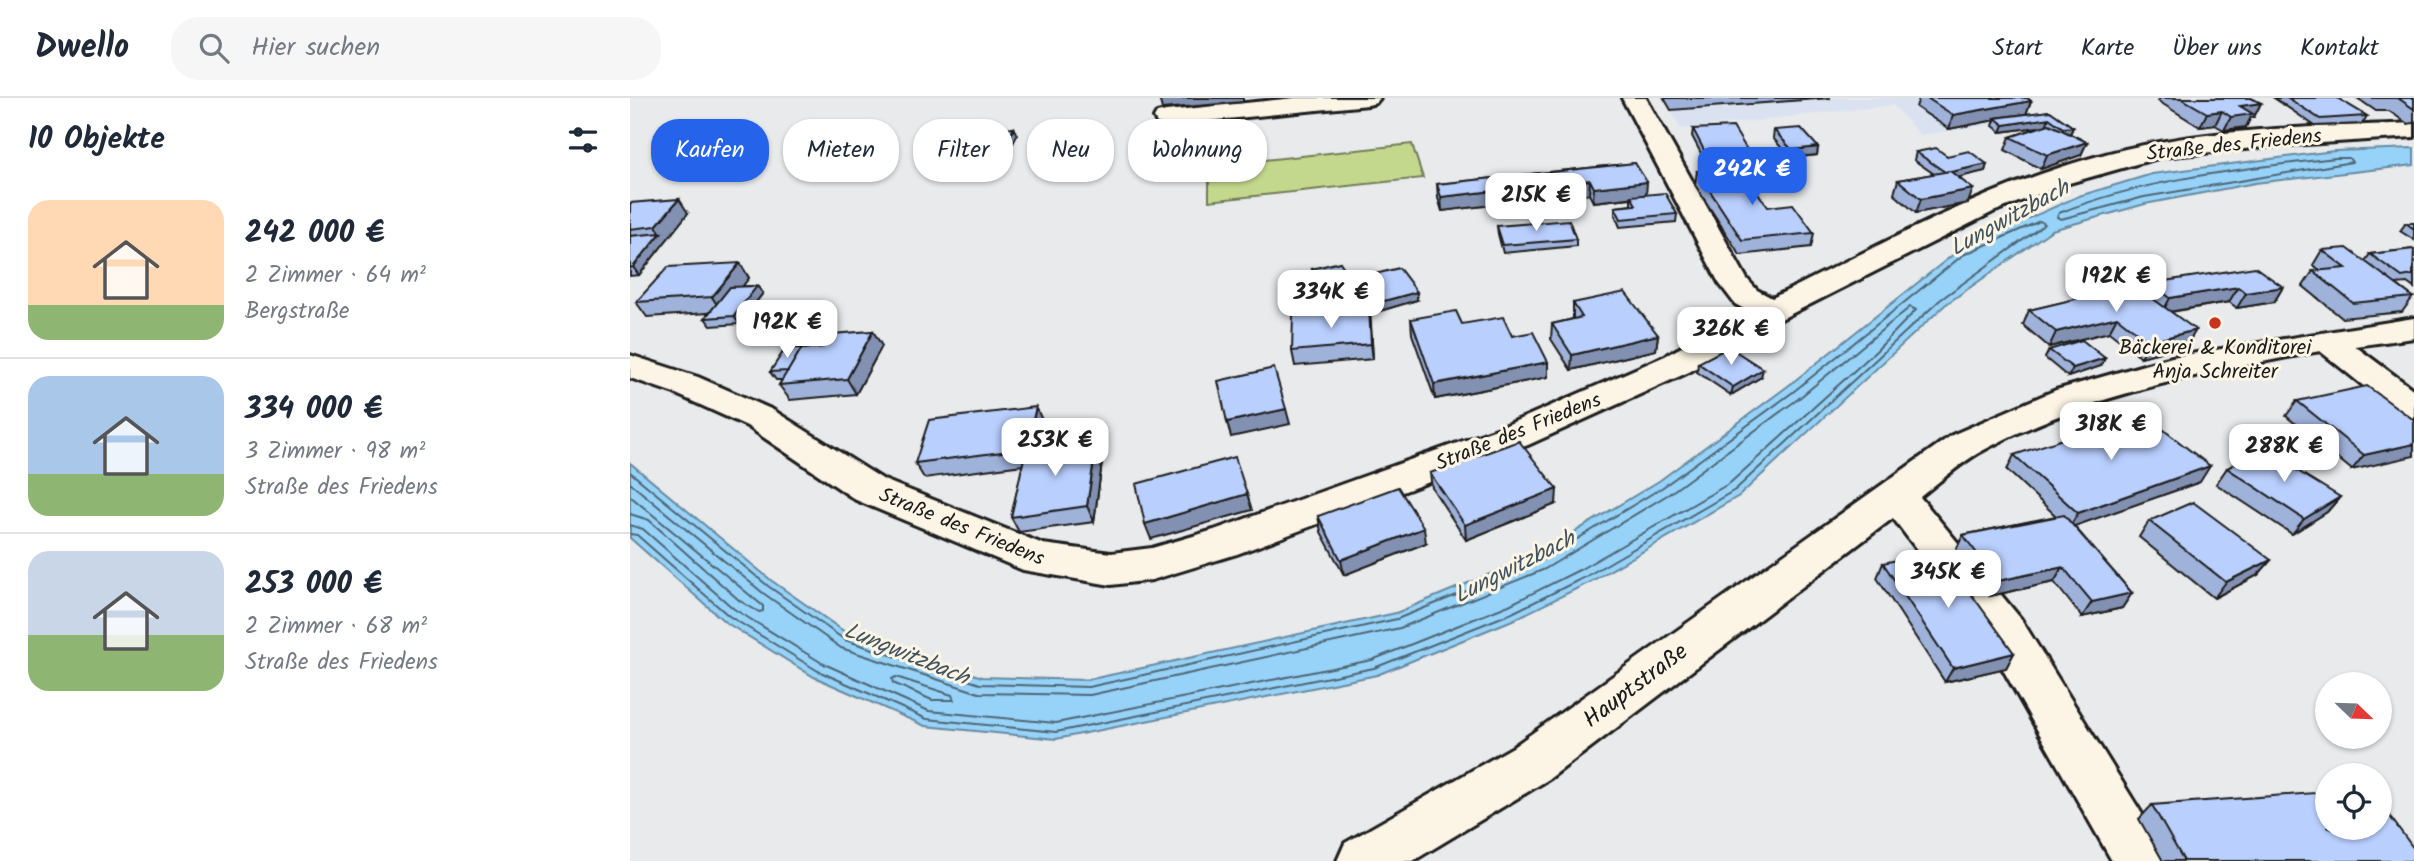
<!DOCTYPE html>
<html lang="de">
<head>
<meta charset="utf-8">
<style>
  :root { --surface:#fff; --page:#f6f6f7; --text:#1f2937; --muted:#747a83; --line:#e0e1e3; --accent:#2563eb }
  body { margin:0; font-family:Kalam,sans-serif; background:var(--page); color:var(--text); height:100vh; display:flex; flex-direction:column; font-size:26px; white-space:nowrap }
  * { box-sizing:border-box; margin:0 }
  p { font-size:23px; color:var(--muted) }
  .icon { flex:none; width:38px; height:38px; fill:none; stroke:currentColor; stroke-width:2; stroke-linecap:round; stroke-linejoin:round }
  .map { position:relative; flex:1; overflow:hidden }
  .drawer { display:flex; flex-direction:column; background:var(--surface); width:630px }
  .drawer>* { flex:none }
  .hud { position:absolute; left:21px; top:21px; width:665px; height:63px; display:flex; gap:14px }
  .needle { width:46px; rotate:113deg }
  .fabs { position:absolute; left:1685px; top:574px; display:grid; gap:14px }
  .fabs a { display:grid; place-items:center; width:77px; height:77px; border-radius:50%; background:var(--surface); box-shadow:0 2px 5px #0004; font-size:35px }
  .price { position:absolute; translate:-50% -60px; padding:0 16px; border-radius:14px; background:#fff; color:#222; font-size:23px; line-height:46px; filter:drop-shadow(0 2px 4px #0008) }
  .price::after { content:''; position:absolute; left:50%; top:42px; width:21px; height:16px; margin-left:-10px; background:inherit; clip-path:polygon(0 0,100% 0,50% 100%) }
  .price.selected { background:var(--accent); color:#fff }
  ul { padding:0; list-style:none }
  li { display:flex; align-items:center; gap:21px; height:175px; padding:0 28px }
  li+li { border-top:2px solid var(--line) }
  li span { display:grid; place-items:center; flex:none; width:196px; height:140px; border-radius:21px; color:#555 }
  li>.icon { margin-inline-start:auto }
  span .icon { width:84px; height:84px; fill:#fffc; stroke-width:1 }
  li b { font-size:30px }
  h2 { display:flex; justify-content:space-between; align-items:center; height:84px; padding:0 28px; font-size:30px }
  .pill { padding:0 24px; border-radius:28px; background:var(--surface); box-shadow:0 2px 5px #0004; font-size:24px; line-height:63px }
  .pill.selected { background:var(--accent); color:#fff }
  header { display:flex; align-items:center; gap:42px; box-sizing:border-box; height:98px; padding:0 35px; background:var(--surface); border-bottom:2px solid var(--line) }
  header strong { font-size:33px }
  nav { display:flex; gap:38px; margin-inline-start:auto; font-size:24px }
  .search { width:490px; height:63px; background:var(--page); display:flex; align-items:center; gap:18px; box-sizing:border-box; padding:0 24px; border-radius:28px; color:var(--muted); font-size:26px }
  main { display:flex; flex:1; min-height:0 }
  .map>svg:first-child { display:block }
  .built { fill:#dae2f1 }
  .green { fill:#c4d88d; stroke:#707a54; stroke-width:2 }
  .water { fill:#97d3f8; stroke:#668aa0; stroke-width:2 }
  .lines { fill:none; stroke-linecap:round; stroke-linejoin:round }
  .shore { stroke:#4d6574; stroke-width:2 }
  .minor-casing { stroke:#1c1c1c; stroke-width:6 }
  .minor { fill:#fcf5e5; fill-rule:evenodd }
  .wall { fill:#9fb2da; stroke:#1c1c1c; stroke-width:2; fill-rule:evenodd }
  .shaded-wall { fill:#8291b2; stroke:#1c1c1c; stroke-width:2 }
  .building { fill:#b9cffe; stroke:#1c1c1c; stroke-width:2 }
  .poi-dot { fill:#c8321e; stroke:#fcf5e5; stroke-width:2.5 }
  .labels { text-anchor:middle; stroke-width:6; stroke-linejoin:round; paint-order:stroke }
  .street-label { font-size:21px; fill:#1c1c1c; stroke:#fcf5e5 }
  .poi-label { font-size:21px; fill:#1c1c1c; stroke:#fcf5e5 }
  .water-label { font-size:23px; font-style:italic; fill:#41535e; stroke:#fcf5e5 }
  .near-street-label { font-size:24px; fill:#1c1c1c; stroke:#fcf5e5 }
</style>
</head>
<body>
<header>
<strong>Dwello</strong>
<div class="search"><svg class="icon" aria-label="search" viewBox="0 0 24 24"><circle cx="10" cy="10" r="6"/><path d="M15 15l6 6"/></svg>Hier suchen</div>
<nav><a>Start</a><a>Karte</a><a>Über uns</a><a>Kontakt</a></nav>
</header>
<main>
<section class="drawer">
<h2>10 Objekte<svg class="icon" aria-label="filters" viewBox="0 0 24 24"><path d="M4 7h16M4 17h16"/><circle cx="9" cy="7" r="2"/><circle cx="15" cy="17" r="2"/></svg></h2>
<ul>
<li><span style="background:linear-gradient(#ffd9b3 75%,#8fb573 0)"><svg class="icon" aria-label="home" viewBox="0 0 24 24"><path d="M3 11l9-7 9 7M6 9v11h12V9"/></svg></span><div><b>242 000 €</b><p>2 Zimmer · 64 m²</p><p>Bergstraße</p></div></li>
<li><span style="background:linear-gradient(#a9c7e8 70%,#8fb573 0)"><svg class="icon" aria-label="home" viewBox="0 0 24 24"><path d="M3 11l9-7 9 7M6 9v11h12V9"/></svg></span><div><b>334 000 €</b><p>3 Zimmer · 98 m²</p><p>Straße des Friedens</p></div></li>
<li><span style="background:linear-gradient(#c9d6e8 60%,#8fb573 0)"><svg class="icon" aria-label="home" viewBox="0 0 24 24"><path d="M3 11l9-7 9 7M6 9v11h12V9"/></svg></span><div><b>253 000 €</b><p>2 Zimmer · 68 m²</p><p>Straße des Friedens</p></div></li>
</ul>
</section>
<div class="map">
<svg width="1784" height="763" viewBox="0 0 1784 763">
  <rect width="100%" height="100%" fill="#e8eaec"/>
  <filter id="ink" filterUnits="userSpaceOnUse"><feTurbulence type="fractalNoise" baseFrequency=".0143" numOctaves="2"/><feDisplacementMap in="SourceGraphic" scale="14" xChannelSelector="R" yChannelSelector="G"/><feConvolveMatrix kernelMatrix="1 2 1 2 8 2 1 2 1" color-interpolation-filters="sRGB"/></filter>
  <g filter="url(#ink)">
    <path class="built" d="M1034,0H1383L1406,20L1290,37L1263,7L1051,31Z"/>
    <path class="green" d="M782,46L793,80L579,103V68Z"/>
    <path class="water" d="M1784,50V67L1625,85L1515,106L1422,132L1315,207L1109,398L958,485L885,521L747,577L426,641L295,628L184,579L95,524L0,440V365L142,483L218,536L352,579L457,582L766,515L908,456L1029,383L1158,288L1330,151L1449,98L1522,76L1704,53Z"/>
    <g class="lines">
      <g class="shore">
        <path d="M1705,60H1719L1722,64L1514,99L1431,121L1427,119L1429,115C1518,80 1611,71 1705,60Z"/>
        <path d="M0,374L138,488L215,542L350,586L459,589L767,521L911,463L1033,389L1163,294L1333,157L1410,123L1415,126L1310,202L1105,392L955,479L882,515L744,570L426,634L297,621L188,573L99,518L7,437L0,436"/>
        <path d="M0,385L133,495L211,550L349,595L460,597L770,530L915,471L1039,396L1168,301L1280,209L1286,212L1246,253L1100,385L951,471L879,507L742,562L426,625L299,613L192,565L104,511L13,431L0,427"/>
        <path d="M0,398L133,508V513L129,514L110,503L19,422L0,416"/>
        <path d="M266,579L322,597L324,602H302L263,585L262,581Z"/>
      </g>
      <g class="minor-casing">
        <g id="minor">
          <path d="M665,0H750L746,5L738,7L536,27L527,25L524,20L527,15L536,13Z"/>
          <path d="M992,0H1016L1117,181L1127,192L1142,200C1267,139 1392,68 1530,44C1613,29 1700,29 1784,25V39L1645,48L1531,59L1432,87L1363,114L1153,220L1059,274L898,347L607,456L522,482L481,487L393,472L226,402L117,328L44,295L0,280V257L68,279L143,312L254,382L413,446L481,455L522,450L584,432L872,329L1035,258L1118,213L1105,206L1089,185Z"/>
          <path d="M1784,220V240L1725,248L1784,292V322L1771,318L1690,253C1572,275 1456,296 1350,354C1329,366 1309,384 1290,399L1391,521L1530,745L1538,763H1482L1359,547L1263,420L919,681L783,763H707L715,745L883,649L1322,337L1426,292L1542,259Z"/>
        </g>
      </g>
      <use href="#minor" class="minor"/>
    </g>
    <g class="wall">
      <path d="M1034,0H1201L1041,12Z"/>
      <path d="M1289,0H1397L1401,3L1396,16L1420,13L1443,29L1440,36L1457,44L1451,57L1411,71L1375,52L1380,39L1413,28L1371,34L1363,28L1365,22L1319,31L1286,9Z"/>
      <path d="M1530,0H1621L1631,5L1624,19H1621L1616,29L1594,32L1585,27L1570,29L1528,3Z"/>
      <path d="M1644,0H1707L1737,18L1732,26L1685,28Z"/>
      <path d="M1727,0H1784V25L1778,26L1759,13H1746Z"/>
      <path d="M384,30L387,37L378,55H368L357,75L333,77L330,70L352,48Z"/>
      <path d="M1063,31L1119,55L1117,62L1076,65L1062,38Z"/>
      <path d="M1144,32L1188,49L1187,57L1160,60L1143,40Z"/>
      <path d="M1286,54L1317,58L1357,66L1355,73L1328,79L1338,105L1286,115L1264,96L1268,82L1304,76L1284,62Z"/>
      <path d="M1005,65L1016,97L1047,116L1046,124L990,129L985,117V109L1001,107V100L963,104L959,96L812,113L808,100L807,86Z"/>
      <path d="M1067,73L1138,109L1184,135L1181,149L1110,157L1065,87Z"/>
      <path d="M0,105L58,115L9,177L0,178Z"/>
      <path d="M1776,125H1784V142L1770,133Z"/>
      <path d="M867,128L946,141V148L873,155L868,136Z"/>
      <path d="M1784,151V190L1777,185L1766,186L1783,199L1772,214L1712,220L1673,188L1683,173H1690L1683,167L1692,152L1735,163L1740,156Z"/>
      <path d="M110,165L119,180L112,188H127L133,195L109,226L81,228L75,220L79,215L17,219L6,204Z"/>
      <path d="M682,171L722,182L787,202L740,216V214L743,261L665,268L662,253L704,213L683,179ZM734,206L737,210L711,212Z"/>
      <path d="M1483,176L1529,184L1653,189L1644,204L1607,210L1599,204L1541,214L1557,247L1511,259L1479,234L1419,249L1393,227L1399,212L1489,191L1479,184Z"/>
      <path d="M943,205L1028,237L1026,252L941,272L921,241L922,226L943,221Z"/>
      <path d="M781,221L832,226L918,264V279L805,301L782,236Z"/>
      <path d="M252,248L226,296L160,302L149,287L152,282H146L140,274L181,249L182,250Z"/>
      <path d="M1419,252L1475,260L1471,268L1438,279L1415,260Z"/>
      <path d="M1068,265L1131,279L1101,297L1067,274Z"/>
      <path d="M1667,303L1784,322L1722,372L1656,318Z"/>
      <path d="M413,324L407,349L467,342L473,357L464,424L389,434L381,419L393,367L294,380L285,365Z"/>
      <path d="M1384,357L1570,384L1444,428L1502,495L1492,510L1452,519L1424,484L1360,498L1326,452L1333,437L1426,418L1377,372Z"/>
      <path d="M1597,370L1710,399L1697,414L1662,436L1586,386Z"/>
      <path d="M800,375L926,406L836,442L802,390Z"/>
      <path d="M688,418L796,445L714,477L691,434Z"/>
      <path d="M1519,423L1641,462L1628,477L1584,500L1509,439Z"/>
      <path d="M1253,465L1384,555L1376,570L1315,584L1247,480Z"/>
      <path d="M1522,707L1784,763H1533L1509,721Z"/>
    </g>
    <g class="shaded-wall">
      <path d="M529,0H613V4L532,11Z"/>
      <path d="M1401,3L1396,16L1365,20V22L1319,31L1323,17Z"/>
      <path d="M1631,5L1624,19H1621L1616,29L1594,32L1601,19L1610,8Z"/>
      <path d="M1592,13L1585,27L1570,29L1577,15Z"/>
      <path d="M1419,20L1416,28L1371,34L1374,27Z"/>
      <path d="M1443,29L1440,36L1430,37L1433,30Z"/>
      <path d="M384,30L387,37L378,55L375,47Z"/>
      <path d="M1457,44L1451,57L1411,71L1417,57Z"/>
      <path d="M365,48L368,55L357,75L354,68Z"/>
      <path d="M1188,49L1187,57L1160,60L1162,52Z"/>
      <path d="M1357,66L1355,73L1314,83L1316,75Z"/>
      <path d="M960,82L959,96L812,113L811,99Z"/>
      <path d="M1017,84L1016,98L963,104L964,90Z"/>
      <path d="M1343,91L1338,105L1286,115L1291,101Z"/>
      <path d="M49,101L58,115L9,177L3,169L31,135L26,128Z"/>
      <path d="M110,165L119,180L92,214L82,199Z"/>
      <path d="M1531,180L1526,188L1522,185L1519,191L1497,197L1501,189Z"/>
      <path d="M127,188L133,195L109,226L104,218Z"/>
      <path d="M1608,189L1599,204L1532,215L1540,200Z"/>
      <path d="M1653,189L1644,204L1607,210L1616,195Z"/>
      <path d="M787,194V202L740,216L739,207Z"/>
      <path d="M733,198L734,206L705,214L704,206Z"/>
      <path d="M739,210L741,225L743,261L741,246Z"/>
      <path d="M1487,219L1479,234L1419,249L1426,234Z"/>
      <path d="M1566,232L1557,247L1511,259L1519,244Z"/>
      <path d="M243,233L252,248L226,296L217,281Z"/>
      <path d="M1028,237L1026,252L941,272L942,257Z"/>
      <path d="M1475,260L1471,268L1438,279L1443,270Z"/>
      <path d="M918,264V279L805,301L804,286Z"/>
      <path d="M1133,271L1131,279L1101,297L1103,289Z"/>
      <path d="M406,309L413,324L404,366L396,351Z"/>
      <path d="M656,311L660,326L601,339L597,324Z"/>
      <path d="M467,342L473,357L464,424L457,408Z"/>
      <path d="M1784,346V358L1722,372L1734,357Z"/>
      <path d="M1580,368L1570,384L1439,430L1448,415Z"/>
      <path d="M927,391L926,406L836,442L835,427Z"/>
      <path d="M617,396L622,412L521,441L515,426Z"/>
      <path d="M1710,399L1697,414L1662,436L1674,421Z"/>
      <path d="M794,430L796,445L714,477L711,462Z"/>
      <path d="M1641,462L1628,477L1584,500L1596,484Z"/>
      <path d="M1433,469L1424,484L1360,498L1368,483Z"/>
      <path d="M1502,495L1492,510L1452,519L1462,504Z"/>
      <path d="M1384,555L1376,570L1315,584L1323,570Z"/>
    </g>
    <g class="building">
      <path d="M1297,0H1397L1401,3L1323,17Z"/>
      <path d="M1551,0H1621L1631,5L1610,8L1623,16L1601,19L1592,13L1577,15Z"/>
      <path d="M1658,0H1707L1737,18L1690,21Z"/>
      <path d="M1768,0H1784V11Z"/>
      <path d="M1420,13L1443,29L1433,30L1419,20L1374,27L1365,20Z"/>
      <path d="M1419,26L1457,44L1417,57L1380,39Z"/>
      <path d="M1103,29L1119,55L1077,58L1063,31Z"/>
      <path d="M384,30L375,47L365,48L354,68L330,70L342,49L352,48L361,32Z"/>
      <path d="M1171,30L1188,49L1162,52L1144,32Z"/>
      <path d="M1306,50L1317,58L1339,53L1357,66L1321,74L1320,73L1315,74L1286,54Z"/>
      <path d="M1005,65L1017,84L964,90L960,82L811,99L807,86Z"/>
      <path d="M1109,69L1138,109L1163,106L1184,135L1112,142L1067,73Z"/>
      <path d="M1320,73L1343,91L1291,101L1268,82Z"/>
      <path d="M1035,95L1047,116L991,121L985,109L1006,107L1001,98Z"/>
      <path d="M49,101L26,128L0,131V105Z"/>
      <path d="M939,122L946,141L873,147L867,128Z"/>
      <path d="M1776,125H1784V131Z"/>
      <path d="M31,135L3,169L0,170V138Z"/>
      <path d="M1717,150L1783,199L1723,205L1683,173L1716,170L1692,152Z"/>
      <path d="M1784,151L1783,177L1772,179L1740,156Z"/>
      <path d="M710,164L722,182L769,170L787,194L739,207L733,198L704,206L682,171Z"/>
      <path d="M110,165L82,199L6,204L38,169Z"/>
      <path d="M1512,168L1531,180L1505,188H1500L1483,176Z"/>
      <path d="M1625,169L1653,189L1616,195L1608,189L1540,200L1522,185Z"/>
      <path d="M1504,187L1566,232L1519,244L1487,219L1426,234L1399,212Z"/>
      <path d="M127,188L104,218L75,220L100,189Z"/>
      <path d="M995,194L1028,237L942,257L922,226L952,219L943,205Z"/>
      <path d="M739,210L741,246L662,253L663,217Z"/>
      <path d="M826,213L832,226L873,219L882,238L903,234L918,264L804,286L781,221Z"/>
      <path d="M243,233L217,281L149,287L171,251L193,249L201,236Z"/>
      <path d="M1452,242L1475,260L1443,270L1419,252Z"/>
      <path d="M181,249L180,250L171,251L158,273L140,274L155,251Z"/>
      <path d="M1099,249L1133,271L1103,289L1068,265Z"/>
      <path d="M644,270L656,311L597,324L588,283Z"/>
      <path d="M1737,288L1784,322V346L1734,357L1667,303Z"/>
      <path d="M406,309L396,351L285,365L299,322Z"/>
      <path d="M1512,315L1580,368L1448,415L1384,357Z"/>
      <path d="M467,342L457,408L381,419L396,351Z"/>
      <path d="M889,343L927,391L835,427L800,375Z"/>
      <path d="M1632,351L1710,399L1674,421L1597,370Z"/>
      <path d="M605,359L617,396L515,426L506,386Z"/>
      <path d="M768,389L794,430L711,462L688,418Z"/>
      <path d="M1563,404L1641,462L1596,484L1519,423Z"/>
      <path d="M1434,417L1502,495L1462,504L1433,469L1368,483L1333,437Z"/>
      <path d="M1310,453L1384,555L1323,570L1253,465Z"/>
      <path d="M1698,694V730H1750V705L1784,751V763H1554L1522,707Z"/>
    </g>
  </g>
  <circle class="poi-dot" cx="1585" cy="225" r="7"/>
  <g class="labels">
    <g class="street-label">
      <text transform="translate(1604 46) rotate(-6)" y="7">Straße des Friedens</text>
      <text transform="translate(888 333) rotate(-22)" y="7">Straße des Friedens</text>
      <text transform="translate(332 428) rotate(22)" y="7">Straße des Friedens</text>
    </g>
    <g class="poi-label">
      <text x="1585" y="256">Bäckerei &amp; Konditorei<tspan x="1585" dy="24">Anja Schreiter</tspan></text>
    </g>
    <g class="water-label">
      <text transform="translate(1379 119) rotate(-29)" y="8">Lungwitzbach</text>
      <text transform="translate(884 468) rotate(-27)" y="8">Lungwitzbach</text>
      <text transform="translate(277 555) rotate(22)" y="8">Lungwitzbach</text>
    </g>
    <g class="near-street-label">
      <text transform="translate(1005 587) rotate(-37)" y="8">Hauptstraße</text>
    </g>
  </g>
</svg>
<div class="fabs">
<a><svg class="needle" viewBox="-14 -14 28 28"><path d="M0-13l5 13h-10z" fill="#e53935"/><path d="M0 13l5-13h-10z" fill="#747a83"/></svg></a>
<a><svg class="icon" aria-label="locate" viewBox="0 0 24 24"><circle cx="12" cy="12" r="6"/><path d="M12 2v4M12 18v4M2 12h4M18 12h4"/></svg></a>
</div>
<b class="price selected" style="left:1122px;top:109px">242K €</b>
<b class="price" style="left:906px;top:135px">215K €</b>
<b class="price" style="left:1486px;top:216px">192K €</b>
<b class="price" style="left:701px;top:232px">334K €</b>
<b class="price" style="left:157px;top:262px">192K €</b>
<b class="price" style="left:1101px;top:269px">326K €</b>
<b class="price" style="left:1481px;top:364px">318K €</b>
<b class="price" style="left:425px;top:380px">253K €</b>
<b class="price" style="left:1654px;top:386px">288K €</b>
<b class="price" style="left:1318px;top:512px">345K €</b>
<div class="hud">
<a class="pill selected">Kaufen</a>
<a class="pill">Mieten</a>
<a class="pill">Filter</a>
<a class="pill">Neu</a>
<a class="pill">Wohnung</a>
</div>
</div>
</main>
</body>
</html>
